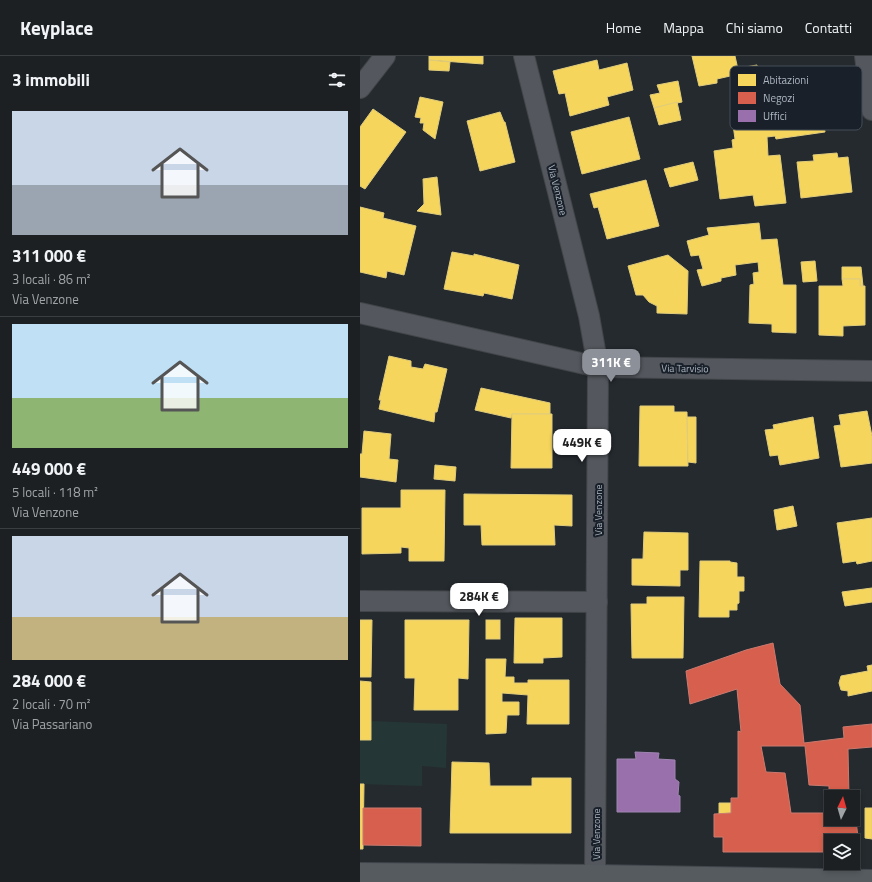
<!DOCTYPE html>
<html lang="it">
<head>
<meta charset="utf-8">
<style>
  :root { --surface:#1c2023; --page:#292d30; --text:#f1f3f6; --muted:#a0a3a6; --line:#3a3e41; --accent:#8c9099 }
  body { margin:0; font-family:"Titillium Web",sans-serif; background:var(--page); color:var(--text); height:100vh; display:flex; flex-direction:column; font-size:15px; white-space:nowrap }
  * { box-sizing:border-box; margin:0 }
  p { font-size:13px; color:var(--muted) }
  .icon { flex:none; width:22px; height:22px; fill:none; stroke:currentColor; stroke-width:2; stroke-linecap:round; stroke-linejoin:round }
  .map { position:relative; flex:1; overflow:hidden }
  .panel { display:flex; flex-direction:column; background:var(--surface); width:360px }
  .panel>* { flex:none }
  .needle { width:26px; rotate:5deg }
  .buttons { position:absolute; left:464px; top:734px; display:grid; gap:8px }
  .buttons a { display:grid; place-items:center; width:36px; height:36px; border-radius:0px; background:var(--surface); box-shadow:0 2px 6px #0003,0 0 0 1px var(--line); font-size:20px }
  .price { position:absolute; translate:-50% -34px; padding:0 9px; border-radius:8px; background:#fff; color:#222; font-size:13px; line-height:26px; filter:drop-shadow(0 1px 2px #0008) }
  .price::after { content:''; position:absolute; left:50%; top:24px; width:12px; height:9px; margin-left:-6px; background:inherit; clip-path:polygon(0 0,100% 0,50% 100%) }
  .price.on { background:var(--accent); color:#fff }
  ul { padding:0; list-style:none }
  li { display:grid; align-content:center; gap:8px; height:212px; padding:0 12px }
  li+li { border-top:1px solid var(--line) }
  li span { display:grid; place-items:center; height:124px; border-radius:0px; color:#555 }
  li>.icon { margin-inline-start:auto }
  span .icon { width:72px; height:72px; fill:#fffc; stroke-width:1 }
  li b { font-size:17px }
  h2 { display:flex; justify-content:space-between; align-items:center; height:48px; padding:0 12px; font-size:17px }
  header { display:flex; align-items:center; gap:24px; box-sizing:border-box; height:56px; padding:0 20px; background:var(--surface); border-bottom:1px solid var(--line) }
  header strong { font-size:19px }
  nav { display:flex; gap:22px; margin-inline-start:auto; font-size:14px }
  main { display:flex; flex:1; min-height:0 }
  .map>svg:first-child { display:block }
  .green { fill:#253636 }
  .homes { fill:#f6d55c; stroke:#e0cc7b }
  .shops { fill:#d6604d; stroke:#ca7a70; fill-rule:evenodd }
  .offices { fill:#9970ab; stroke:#9f85b2 }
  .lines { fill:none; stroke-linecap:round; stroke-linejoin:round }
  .street-casing { stroke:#42464a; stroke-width:22 }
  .primary-casing { stroke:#41464c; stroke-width:24 }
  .street { stroke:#54585e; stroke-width:20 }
  .primary { stroke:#565b60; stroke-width:22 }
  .labels { text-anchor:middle; stroke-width:4; stroke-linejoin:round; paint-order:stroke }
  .street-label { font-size:10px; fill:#adb6c2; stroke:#192029 }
  .key { fill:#192029; stroke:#454d57; stroke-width:1 }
  .key-label { font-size:11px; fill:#adb6c2 }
</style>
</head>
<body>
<header>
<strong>Keyplace</strong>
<nav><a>Home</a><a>Mappa</a><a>Chi siamo</a><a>Contatti</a></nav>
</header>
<main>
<section class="panel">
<h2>3 immobili<svg class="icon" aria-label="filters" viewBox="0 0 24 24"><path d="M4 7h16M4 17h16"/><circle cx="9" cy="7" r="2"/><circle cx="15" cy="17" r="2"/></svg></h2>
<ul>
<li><span style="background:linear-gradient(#c9d6e8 60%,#9aa5b1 0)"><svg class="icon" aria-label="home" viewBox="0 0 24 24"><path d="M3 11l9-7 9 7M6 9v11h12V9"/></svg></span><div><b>311 000 €</b><p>3 locali · 86 m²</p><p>Via Venzone</p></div></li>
<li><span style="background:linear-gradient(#bfe0f5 60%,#8fb573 0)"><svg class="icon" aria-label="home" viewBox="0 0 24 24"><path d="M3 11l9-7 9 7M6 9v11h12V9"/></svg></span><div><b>449 000 €</b><p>5 locali · 118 m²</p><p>Via Venzone</p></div></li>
<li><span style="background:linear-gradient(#c9d6e8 65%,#c2b280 0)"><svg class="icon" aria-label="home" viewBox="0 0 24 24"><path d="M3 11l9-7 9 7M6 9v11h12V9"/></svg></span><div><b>284 000 €</b><p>2 locali · 70 m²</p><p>Via Passariano</p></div></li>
</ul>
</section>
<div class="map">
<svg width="512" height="826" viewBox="0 0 512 826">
  <rect width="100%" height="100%" fill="#252a2f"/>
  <path class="green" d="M11,665L87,668L86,712L62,710V730L0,728V684Z"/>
  <g class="homes">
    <path d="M69,0H123V8L69,4Z"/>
    <path d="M332,0H375L379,18L357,23V27L339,30Z"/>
    <path d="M69,4L90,6L89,15L69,14Z"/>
    <path d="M237,4L239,14L267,7L273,34L247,41L249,49L210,60L205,37L199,38L193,15Z"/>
    <path d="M397,9L399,26L387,29L385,11Z"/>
    <path d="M318,25L322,46L294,52L290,39L300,37L297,29Z"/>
    <path d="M459,27L465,76L416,83L415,80L407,81L408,100L420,99L426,147L395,150L393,139L360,143L354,95L373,92L372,84L375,83L371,54L397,51L396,45H400V41L430,38V31Z"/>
    <path d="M60,41L83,46L75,83L63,74L64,67H60L61,62L55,61Z"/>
    <path d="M317,46L321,64L299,69L294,52Z"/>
    <path d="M13,53L46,76L5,133L0,130V71Z"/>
    <path d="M140,56L144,66H145L155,106L120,115L107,65Z"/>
    <path d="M269,61L280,103L222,118L211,76Z"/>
    <path d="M477,97L478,102L488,101L492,136L441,142L437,106L454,105L453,99Z"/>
    <path d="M333,106L338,124L310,131L304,113Z"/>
    <path d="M77,121L81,159L57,155L64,148L63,123Z"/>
    <path d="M286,124L299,170L247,183L238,151L234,152L230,138Z"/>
    <path d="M0,151L24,157L23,162L56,170L44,219L27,215L26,222L0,216Z"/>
    <path d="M399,167L401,184L417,183L423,229H436V277L412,276V268L389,267L390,229L394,228L393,217L399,216L398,206L375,209L376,219L361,222V225L342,230L337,214L343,213L339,199L331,200L327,185L349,179L347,172Z"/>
    <path d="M92,196L114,200V198L159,209L152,243L124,237L123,240L84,233Z"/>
    <path d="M308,199L328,215L327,258L297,257V250L289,246L283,239H276L268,210Z"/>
    <path d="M455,205L457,225L443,226L441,206Z"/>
    <path d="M482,211H501L503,230H500V223H482Z"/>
    <path d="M482,223H500V230H505V269L483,270V280L459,279V230H483Z"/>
    <path d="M29,300L51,305V311L63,313L65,308L87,313L77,356H75L74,366L19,353L21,344H19Z"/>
    <path d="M121,332L190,347V358H152L151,362L115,354Z"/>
    <path d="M280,350H314V356H327L328,410H279Z"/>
    <path d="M507,355L512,380V407L481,411L474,370L481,369L479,359Z"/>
    <path d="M152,358H192V412H151Z"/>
    <path d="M327,361H336V407L328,406Z"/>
    <path d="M453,361L459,402L420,409L418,399L410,400L405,374L414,373L413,369Z"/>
    <path d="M4,375L31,378L29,403L38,404L36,426L0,421V398H2Z"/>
    <path d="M75,409L96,411L95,425L74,423Z"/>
    <path d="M41,434H85L84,505H49V492L41,491V497L2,498V452H41Z"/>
    <path d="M104,438L212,439V470L194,469L195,489H122L121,469H104Z"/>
    <path d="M433,450L437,470L417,474L414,454Z"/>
    <path d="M512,462V505L497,508L496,505L483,507L477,467Z"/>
    <path d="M284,476L328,477V514H320V530L272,529V503H283Z"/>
    <path d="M340,505H370V506L377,507V521H384V535H379V547L377,548V554H369V561H339Z"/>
    <path d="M512,532V546L485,550L482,536Z"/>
    <path d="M287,541H324L323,602H272L271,548H287Z"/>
    <path d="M155,562H202V601L183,602V607H154Z"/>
    <path d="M0,564H12L11,621H0Z"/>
    <path d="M45,564H109L108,623L98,622V654H54L55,622H45Z"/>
    <rect x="126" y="564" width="14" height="19"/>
    <path d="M126,603H146L145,621H154V627H168V624H209V668H167L168,639L142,637V646H159V659H147L146,677L126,678Z"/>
    <path d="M512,609V635L488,640V635L481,634L479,627L481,620L508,615L507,610Z"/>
    <path d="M0,625L11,626V684H0Z"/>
    <path d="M92,706L129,707L130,730H172V722H211V777H90Z"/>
    <path d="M0,728H4L3,793H0Z"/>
    <path d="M359,747H371V757L359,758Z"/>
    <path d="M505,752H512V783L505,782Z"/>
  </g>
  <g class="shops">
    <path d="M413,587L420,628L440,649L444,687L484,682L483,671L512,668V691L488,693L489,741H471V763H493V757H495L500,797H493V785H471V796H363V781H354V758L371,757V742H378V675L381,676L377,633L330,648L326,615L386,594ZM401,690H445L449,729L469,730V741H471L470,757H431L425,717L406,716Z"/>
    <path d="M3,752H61V790L3,789Z"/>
  </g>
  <path class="offices" d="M275,696L299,697L298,703L315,704V723L319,726L318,739L320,740V756H257V703H276Z"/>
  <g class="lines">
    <g class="street-casing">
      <g id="street">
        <path d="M164,0L229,260L238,311L235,820"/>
        <path d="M505,0L512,54"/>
        <path d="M0,32L25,0"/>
        <path d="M0,257L238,311L512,315"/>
        <path d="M0,545L237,546"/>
      </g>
    </g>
    <g class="primary-casing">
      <path id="primary" d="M0,818L235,820L512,825"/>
    </g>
    <use href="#street" class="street"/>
    <use href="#primary" class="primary"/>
  </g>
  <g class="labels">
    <g class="street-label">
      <text transform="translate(198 134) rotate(76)" y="4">Via Venzone</text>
      <text transform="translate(325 312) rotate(1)" y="4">Via Tarvisio</text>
      <text transform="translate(238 454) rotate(-90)" y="4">Via Venzone</text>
      <text transform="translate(236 778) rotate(-90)" y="4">Via Venzone</text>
    </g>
  </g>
  <rect x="370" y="10" width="132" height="64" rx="6" class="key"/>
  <rect x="378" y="18" width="18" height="12" fill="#f6d55c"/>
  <rect x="378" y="36" width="18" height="12" fill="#d6604d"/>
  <rect x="378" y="54" width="18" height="12" fill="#9970ab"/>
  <g class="key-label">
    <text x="403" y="28">Abitazioni</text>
    <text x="403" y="46">Negozi</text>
    <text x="403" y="64">Uffici</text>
  </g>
</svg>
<div class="buttons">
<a><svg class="needle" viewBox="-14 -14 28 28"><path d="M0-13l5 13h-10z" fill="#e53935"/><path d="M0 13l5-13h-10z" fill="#a0a3a6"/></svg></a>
<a><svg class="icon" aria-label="layers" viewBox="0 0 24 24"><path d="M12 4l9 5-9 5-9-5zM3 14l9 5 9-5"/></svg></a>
</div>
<b class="price on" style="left:251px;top:327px">311K €</b>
<b class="price" style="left:222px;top:407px">449K €</b>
<b class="price" style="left:119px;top:561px">284K €</b>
</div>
</main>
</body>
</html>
